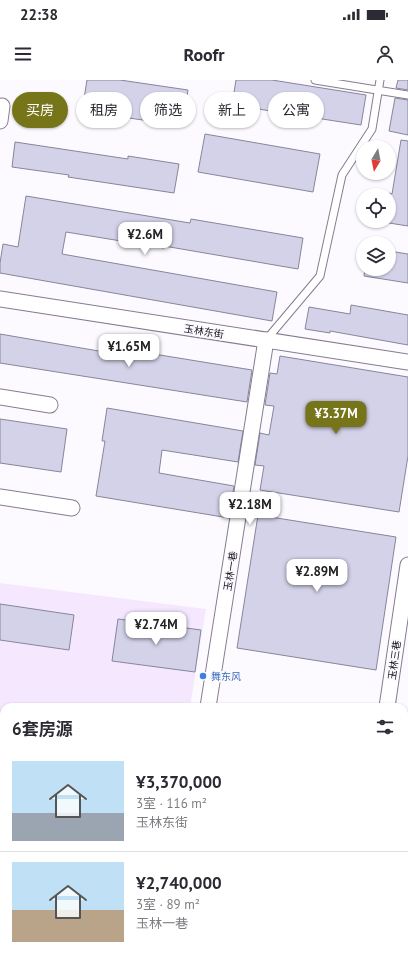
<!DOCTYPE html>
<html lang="zh">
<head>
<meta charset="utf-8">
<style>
  :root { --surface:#fff; --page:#f7f7f7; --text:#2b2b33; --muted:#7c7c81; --line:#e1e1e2; --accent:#777519 }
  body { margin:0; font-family:"PT Sans","Noto Sans SC",sans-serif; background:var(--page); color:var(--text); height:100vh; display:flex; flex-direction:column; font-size:15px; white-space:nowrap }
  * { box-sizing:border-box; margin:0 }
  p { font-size:13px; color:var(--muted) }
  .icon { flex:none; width:22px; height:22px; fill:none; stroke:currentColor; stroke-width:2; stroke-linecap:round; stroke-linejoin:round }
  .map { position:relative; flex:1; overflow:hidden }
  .drawer { position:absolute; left:0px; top:623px; width:408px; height:256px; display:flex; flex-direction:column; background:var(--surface); border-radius:12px 12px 0 0; box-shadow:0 1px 3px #0004 }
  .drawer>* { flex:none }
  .hud { position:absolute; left:12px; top:12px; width:384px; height:36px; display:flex; gap:8px }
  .needle { width:26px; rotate:190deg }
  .tools { position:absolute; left:356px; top:60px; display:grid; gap:8px }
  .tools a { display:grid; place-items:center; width:40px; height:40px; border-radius:50%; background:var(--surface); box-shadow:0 1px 3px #0004; font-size:20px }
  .price { position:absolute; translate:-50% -34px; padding:0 9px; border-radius:8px; background:#fff; color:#222; font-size:13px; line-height:26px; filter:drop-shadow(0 1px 2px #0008) }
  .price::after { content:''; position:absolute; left:50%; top:24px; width:12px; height:9px; margin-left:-6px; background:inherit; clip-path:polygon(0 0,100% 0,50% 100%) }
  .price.selected { background:var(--accent); color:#fff }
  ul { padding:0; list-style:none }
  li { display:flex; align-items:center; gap:12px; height:100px; padding:0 12px }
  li+li { border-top:1px solid var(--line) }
  li span { display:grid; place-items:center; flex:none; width:112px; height:80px; border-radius:0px; color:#555 }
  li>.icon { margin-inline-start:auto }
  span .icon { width:48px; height:48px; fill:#fffc; stroke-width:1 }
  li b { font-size:17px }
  h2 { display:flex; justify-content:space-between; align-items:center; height:48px; padding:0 12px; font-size:17px }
  .chip { padding:0 14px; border-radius:18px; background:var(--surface); box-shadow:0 1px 3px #0004; font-size:14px; line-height:36px }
  .chip.selected { background:var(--accent); color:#fff }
  .status { display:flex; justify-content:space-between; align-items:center; height:28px; padding:0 20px; background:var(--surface); direction:ltr }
  .status svg { height:11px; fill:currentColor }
  header { display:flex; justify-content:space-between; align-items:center; height:52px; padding:0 12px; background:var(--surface); font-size:18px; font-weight:700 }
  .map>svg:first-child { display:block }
  .built { fill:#f5e8fe }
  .building { fill:#d3d2e9; stroke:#86869b }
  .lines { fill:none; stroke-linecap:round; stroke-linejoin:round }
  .service-casing { stroke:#877c8f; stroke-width:9 }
  .minor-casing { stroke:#877c8f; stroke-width:17 }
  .service { stroke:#fff; stroke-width:7 }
  .minor { stroke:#fff; stroke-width:15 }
  .shop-dot { fill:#3f7fe0; stroke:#fcfafe; stroke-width:1.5 }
  .labels { text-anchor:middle; stroke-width:4; stroke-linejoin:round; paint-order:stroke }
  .street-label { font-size:10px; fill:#130f16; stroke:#fcfafe }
  .shop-label { font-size:10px; fill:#366cbe; stroke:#fcfafe; text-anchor:start }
</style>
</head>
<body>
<div class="status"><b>22:38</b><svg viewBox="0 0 49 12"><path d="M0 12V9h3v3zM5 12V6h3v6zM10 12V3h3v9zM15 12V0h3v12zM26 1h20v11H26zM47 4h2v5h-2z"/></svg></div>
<header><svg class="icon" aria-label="menu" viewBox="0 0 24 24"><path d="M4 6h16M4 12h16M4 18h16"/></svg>Roofr<svg class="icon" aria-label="person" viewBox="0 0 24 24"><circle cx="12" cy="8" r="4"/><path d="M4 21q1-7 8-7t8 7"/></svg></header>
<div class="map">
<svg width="408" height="879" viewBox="0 0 408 879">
  <rect width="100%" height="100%" fill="#fcfafe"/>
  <g class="built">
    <path d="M0,503L206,529L190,627H4V657L0,656Z"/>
    <path d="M4,706V783L0,782V735Z"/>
  </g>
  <g class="building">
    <path d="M87,0H120L188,10L183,46L82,31Z"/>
    <path d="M236,0H272L366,15L361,45L232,25Z"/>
    <path d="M398,0H408V10L396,8Z"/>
    <path d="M395,18L408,20V55L389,51Z"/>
    <path d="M205,54L320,74L313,112L198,92Z"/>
    <path d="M401,60L408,61V146L389,143V113L392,114Z"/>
    <path d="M15,62L128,79V76L179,84L174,113L68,97L69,95L12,87Z"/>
    <path d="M26,116L190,143L191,139L303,158L298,189L164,166V168L66,152L62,174L277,212L272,241L0,193V183L3,164L18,167Z"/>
    <path d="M389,171L408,174V203L364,196L365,189H389Z"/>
    <path d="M351,225L408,235V265L330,251V253L305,249L309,227L350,234Z"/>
    <path d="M0,254L116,274L117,268L252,290L247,322L0,283Z"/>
    <path d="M280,276L408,297V376L399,432L260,410L264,386L255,385L260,353L269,355L274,326L265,325L270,293L277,294Z"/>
    <path d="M107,328L243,351L238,382L162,370L159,393L234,406L229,438L96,416L105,361H102Z"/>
    <path d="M0,339L67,349L61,392L0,383Z"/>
    <path d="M258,435L396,457L376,590L237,568Z"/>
    <path d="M0,524L74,535L69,570L0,560Z"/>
    <path d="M118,539L201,550L195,592L112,581Z"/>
  </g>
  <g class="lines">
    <g class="service-casing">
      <g id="service">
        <path d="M315,0L408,15"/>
        <path d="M266,260L320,196L342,95L372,49L380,0"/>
        <path d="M404,643L408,644"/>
        <path d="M404,679L408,680"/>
        <path d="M404,749L408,750"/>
        <path d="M404,809H408"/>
      </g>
    </g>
    <g class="minor-casing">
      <g id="minor">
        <path d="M0,41L2,26"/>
        <path d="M0,219L408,282"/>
        <path d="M0,317L50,325"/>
        <path d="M0,417L72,428"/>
        <path d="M208,627L266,260"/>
        <path d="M387,627L408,485"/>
        <path d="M168,879L169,875"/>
        <path d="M351,879L352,875"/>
      </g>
    </g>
    <use href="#service" class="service"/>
    <use href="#minor" class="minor"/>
  </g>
  <circle class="shop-dot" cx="203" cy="596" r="4"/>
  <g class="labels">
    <g class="street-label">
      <text transform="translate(204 251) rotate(9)" y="4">玉林东街</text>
      <text transform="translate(230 491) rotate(-81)" y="4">玉林一巷</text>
      <text transform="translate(394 580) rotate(-82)" y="4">玉林三巷</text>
    </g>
    <g class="shop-label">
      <text x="211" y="600">舞东风</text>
    </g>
  </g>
</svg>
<div class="tools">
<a><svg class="needle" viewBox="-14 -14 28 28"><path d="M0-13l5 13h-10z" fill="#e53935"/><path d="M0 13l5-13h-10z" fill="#7c7c81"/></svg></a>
<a><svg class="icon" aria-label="locate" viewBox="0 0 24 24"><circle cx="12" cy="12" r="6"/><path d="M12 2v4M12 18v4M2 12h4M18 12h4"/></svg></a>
<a><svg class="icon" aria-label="layers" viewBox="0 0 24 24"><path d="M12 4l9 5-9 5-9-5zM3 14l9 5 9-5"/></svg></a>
</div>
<b class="price" style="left:145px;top:176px">¥2.6M</b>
<b class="price" style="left:129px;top:288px">¥1.65M</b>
<b class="price selected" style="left:336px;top:355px">¥3.37M</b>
<b class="price" style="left:250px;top:446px">¥2.18M</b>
<b class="price" style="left:317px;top:513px">¥2.89M</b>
<b class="price" style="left:156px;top:566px">¥2.74M</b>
<div class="hud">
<a class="chip selected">买房</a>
<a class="chip">租房</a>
<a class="chip">筛选</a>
<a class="chip">新上</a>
<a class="chip">公寓</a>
</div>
<section class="drawer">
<h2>6套房源<svg class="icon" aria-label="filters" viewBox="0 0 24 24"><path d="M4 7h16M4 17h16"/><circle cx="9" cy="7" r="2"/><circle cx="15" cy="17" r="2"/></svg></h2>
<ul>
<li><span style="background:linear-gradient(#bfe0f5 65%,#9aa5b1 0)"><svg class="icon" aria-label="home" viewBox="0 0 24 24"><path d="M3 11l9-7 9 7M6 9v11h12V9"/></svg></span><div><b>¥3,370,000</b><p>3室 · 116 m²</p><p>玉林东街</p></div></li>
<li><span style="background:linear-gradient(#bfe0f5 60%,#b9a48a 0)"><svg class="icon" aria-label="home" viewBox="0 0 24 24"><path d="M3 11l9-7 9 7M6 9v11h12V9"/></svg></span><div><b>¥2,740,000</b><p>3室 · 89 m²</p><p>玉林一巷</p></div></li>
</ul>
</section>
</div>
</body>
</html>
